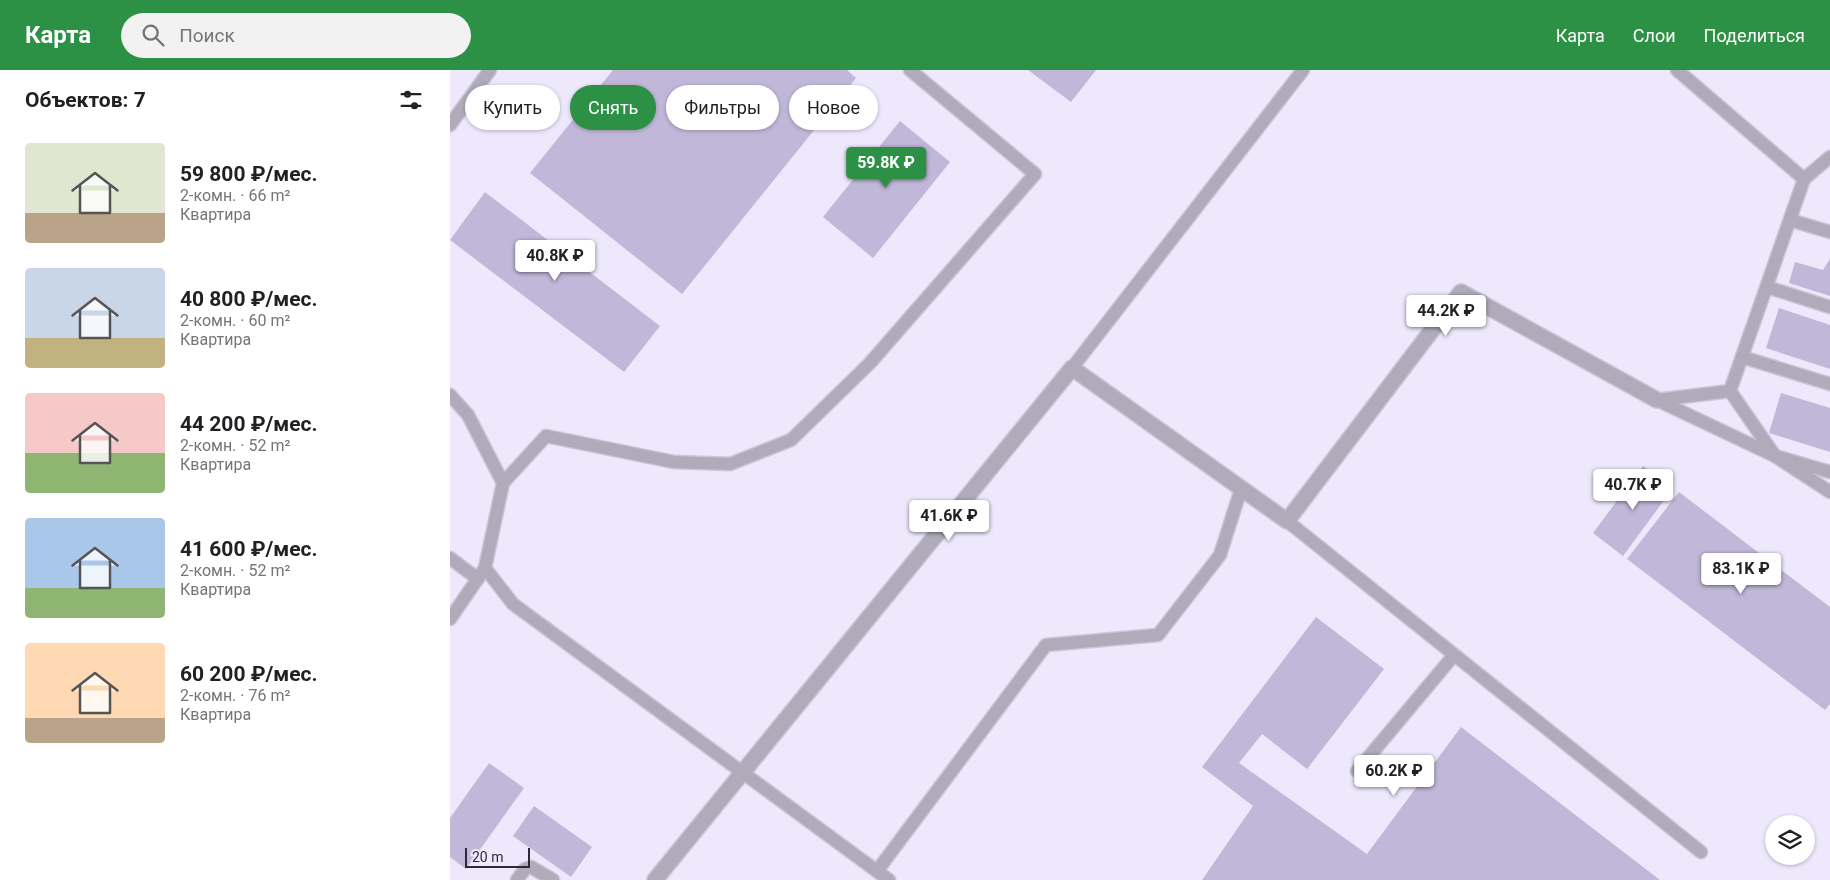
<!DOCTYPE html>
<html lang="ru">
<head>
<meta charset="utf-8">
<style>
  :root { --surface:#fff; --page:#f2f2f2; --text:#202124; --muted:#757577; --accent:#2c9045 }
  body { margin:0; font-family:Roboto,sans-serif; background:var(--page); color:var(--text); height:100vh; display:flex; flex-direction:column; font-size:19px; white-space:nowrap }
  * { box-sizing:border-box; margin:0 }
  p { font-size:16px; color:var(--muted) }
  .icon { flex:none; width:28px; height:28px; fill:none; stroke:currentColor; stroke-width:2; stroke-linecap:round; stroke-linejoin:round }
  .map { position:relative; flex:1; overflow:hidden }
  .side { display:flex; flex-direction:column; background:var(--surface); width:450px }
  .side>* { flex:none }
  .hud { position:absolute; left:15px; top:15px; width:475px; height:45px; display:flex; gap:10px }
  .tools { position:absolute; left:1315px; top:745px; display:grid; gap:10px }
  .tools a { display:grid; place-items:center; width:50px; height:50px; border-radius:50%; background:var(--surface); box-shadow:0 1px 4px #0004; font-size:25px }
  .scale { position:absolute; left:15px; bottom:12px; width:65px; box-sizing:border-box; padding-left:5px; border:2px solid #2d2a36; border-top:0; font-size:14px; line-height:18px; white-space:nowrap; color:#2d2a36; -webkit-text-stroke:4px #ede8fc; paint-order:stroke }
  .price { position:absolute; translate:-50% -42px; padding:0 11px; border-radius:5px; background:#fff; color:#222; font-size:16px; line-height:32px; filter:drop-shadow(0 1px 2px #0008) }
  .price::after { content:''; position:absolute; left:50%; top:30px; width:15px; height:11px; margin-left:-8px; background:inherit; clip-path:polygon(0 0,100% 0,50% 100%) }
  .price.current { background:var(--accent); color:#fff }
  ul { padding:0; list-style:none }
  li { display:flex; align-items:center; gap:15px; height:125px; padding:0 25px }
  li span { display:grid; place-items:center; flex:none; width:140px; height:100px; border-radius:5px; color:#555 }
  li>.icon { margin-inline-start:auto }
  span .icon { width:60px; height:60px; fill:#fffc; stroke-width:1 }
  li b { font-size:21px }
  h2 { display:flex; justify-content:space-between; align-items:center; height:60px; padding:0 25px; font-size:21px }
  .pill { padding:0 18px; border-radius:22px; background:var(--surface); box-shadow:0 1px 4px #0004; font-size:18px; line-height:45px }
  .pill.current { background:var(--accent); color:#fff }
  header { display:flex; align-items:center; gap:30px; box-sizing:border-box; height:70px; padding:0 25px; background:var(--accent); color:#fff }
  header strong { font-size:24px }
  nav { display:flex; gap:28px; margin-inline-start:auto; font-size:18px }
  .search { width:350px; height:45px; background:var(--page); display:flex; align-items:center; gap:12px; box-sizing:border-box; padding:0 18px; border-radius:28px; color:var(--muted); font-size:19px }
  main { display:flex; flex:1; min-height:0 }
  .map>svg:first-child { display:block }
  .building { fill:#c1b8d9 }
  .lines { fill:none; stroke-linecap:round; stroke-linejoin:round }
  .lane-casing { stroke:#cac6d8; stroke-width:15 }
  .street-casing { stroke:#cac6d8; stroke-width:18 }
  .lane { stroke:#afabba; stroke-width:12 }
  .street { stroke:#afabba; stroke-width:15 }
</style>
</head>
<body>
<header>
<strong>Карта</strong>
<div class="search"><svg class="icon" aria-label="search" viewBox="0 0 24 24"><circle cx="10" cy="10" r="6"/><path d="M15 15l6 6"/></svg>Поиск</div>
<nav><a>Карта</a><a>Слои</a><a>Поделиться</a></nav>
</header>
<main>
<section class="side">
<h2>Объектов: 7<svg class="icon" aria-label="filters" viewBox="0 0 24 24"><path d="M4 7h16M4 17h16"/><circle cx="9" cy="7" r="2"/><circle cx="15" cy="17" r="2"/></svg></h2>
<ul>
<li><span style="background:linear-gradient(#dfe7d0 70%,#b9a48a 0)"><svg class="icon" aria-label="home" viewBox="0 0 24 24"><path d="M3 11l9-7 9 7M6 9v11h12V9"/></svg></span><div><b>59 800 ₽/мес.</b><p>2-комн. · 66 m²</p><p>Квартира</p></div></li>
<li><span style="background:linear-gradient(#c9d6e8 70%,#c2b280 0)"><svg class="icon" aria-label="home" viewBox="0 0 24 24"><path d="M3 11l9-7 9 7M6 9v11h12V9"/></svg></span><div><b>40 800 ₽/мес.</b><p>2-комн. · 60 m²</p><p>Квартира</p></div></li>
<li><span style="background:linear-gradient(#f6c9c9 60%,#8fb573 0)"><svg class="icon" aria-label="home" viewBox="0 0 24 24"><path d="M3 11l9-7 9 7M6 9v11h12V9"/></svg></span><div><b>44 200 ₽/мес.</b><p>2-комн. · 52 m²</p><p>Квартира</p></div></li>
<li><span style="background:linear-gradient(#a9c7e8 70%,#8fb573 0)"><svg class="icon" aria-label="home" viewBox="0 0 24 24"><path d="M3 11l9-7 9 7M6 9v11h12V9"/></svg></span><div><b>41 600 ₽/мес.</b><p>2-комн. · 52 m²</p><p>Квартира</p></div></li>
<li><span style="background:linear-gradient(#ffd9b3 75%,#b9a48a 0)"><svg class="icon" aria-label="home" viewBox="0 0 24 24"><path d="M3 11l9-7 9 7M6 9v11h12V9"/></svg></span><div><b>60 200 ₽/мес.</b><p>2-комн. · 76 m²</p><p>Квартира</p></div></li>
</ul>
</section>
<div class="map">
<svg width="1380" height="810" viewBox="0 0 1380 810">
  <rect width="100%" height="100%" fill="#ede8fc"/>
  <g class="building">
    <path d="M163,0H397L406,8L232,224L80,103Z"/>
    <path d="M578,0H646L621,32Z"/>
    <path d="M450,51L500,92L423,188L373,147Z"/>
    <path d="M35,122L210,256L174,302L0,170Z"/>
    <path d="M1380,189V226L1339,213L1345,192L1373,200Z"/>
    <path d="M1329,238L1380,255V299L1316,278Z"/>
    <path d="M1331,323L1380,338V382L1319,363Z"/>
    <path d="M1193,396L1223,418L1173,486L1143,463Z"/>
    <path d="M1229,422L1380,537V634L1375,640L1177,489Z"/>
    <path d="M866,547L934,599L857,699L812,664L789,693L917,784L1011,657L1210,810H752L803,736L752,697Z"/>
    <path d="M39,693L74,718L16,799L0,787V748Z"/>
    <path d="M84,736L142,777L121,807L63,766Z"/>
  </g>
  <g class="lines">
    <g class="lane-casing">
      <g id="lane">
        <path d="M0,55L40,0"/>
        <path d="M1354,109L1380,87"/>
        <path d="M1340,150L1380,162"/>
        <path d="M1317,217L1380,237"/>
        <path d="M1292,287L1380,314"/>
        <path d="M622,298L853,0"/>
        <path d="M1280,321L1325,386L1380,402"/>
        <path d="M0,325L18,345L53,413L35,498L0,549"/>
        <path d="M1207,330L1280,321L1354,109L1227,0"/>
        <path d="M1207,330L1325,386L1380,422"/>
        <path d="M53,413L96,366L224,392L280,394L341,370L420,293L585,104L460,0"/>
        <path d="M837,451L1251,782"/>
        <path d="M0,488L28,509"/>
        <path d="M35,498L63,534L439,810"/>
        <path d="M907,701L1004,585"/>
        <path d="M427,801L596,575L708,565L770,485L791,419"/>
        <path d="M67,810L75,799L81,797L103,810"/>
      </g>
    </g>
    <g class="street-casing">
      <path id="street" d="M205,810L622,298L837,451L1011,222L1207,330"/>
    </g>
    <use href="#lane" class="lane"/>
    <use href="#street" class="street"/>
  </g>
</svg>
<div class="tools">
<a><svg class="icon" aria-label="layers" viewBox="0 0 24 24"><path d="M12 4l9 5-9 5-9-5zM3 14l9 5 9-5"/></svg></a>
</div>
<div class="scale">20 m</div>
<b class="price current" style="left:436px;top:119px">59.8K ₽</b>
<b class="price" style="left:105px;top:212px">40.8K ₽</b>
<b class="price" style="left:996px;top:267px">44.2K ₽</b>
<b class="price" style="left:1183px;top:441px">40.7K ₽</b>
<b class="price" style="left:499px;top:472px">41.6K ₽</b>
<b class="price" style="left:1291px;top:525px">83.1K ₽</b>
<b class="price" style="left:944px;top:727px">60.2K ₽</b>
<div class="hud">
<a class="pill">Купить</a>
<a class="pill current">Снять</a>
<a class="pill">Фильтры</a>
<a class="pill">Новое</a>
</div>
</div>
</main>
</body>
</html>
